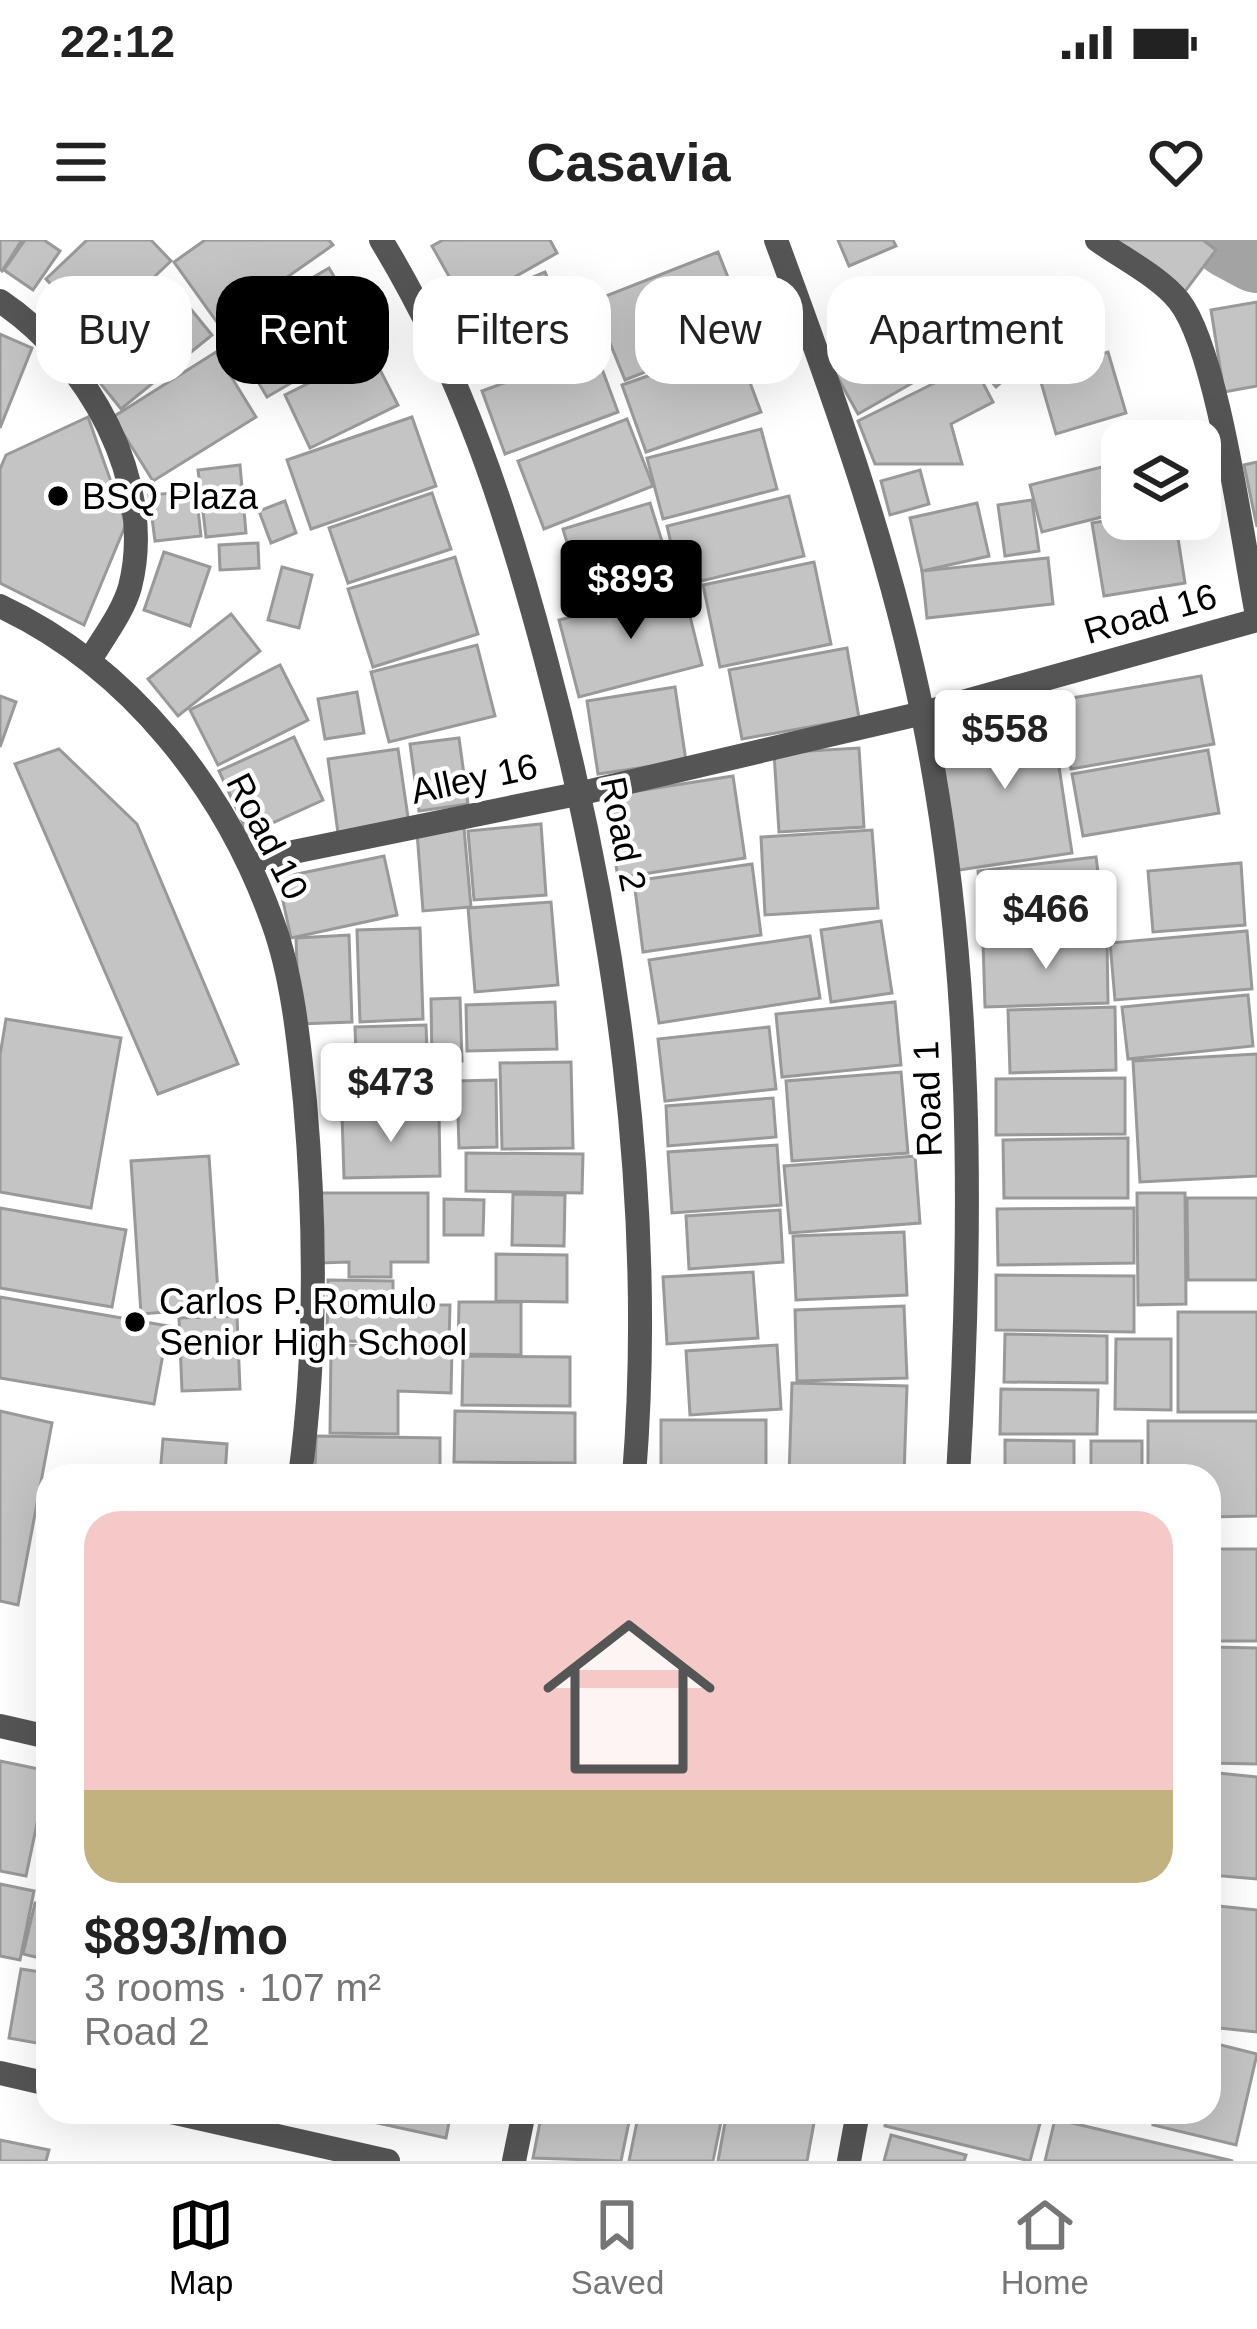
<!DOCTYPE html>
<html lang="en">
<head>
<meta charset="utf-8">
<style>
  :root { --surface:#fff; --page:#f2f2f2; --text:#222; --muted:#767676; --line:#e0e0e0; --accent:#000 }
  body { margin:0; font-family:Arial,sans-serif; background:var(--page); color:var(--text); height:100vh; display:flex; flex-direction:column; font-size:45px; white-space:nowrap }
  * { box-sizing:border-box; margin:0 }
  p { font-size:39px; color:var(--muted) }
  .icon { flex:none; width:66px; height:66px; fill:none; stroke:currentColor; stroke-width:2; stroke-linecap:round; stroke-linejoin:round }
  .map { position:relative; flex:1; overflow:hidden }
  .sheet { position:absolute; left:36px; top:1224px; width:1185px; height:660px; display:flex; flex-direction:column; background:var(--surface); border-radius:36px; box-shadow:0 12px 48px #0002 }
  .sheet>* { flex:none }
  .top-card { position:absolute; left:36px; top:36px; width:1185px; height:108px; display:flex; gap:24px }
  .controls { position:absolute; left:1101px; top:180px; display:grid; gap:24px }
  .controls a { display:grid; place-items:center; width:120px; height:120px; border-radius:24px; background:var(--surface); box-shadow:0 12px 48px #0002; font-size:60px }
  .price { position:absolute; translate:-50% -102px; padding:0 27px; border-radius:12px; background:#fff; color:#222; font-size:39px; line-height:78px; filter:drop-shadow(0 3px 6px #0008) }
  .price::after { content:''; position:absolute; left:50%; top:72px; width:36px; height:27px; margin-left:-18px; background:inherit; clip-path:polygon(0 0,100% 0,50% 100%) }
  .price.current { background:var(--accent); color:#fff }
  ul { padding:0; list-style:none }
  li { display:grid; align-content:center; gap:24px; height:636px; padding:0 48px }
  li span { display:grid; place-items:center; height:372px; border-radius:36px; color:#555 }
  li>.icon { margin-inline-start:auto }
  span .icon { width:216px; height:216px; fill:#fffc; stroke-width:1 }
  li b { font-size:51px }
  .pill { padding:0 42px; border-radius:36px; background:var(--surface); box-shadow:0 12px 48px #0002; font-size:42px; line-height:108px }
  .pill.current { background:var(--accent); color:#fff }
  .status { display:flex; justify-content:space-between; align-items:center; height:84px; padding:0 60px; background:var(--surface); direction:ltr }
  .status svg { height:33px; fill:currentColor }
  header { display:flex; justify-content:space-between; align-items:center; height:156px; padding:0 48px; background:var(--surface); font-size:54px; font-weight:700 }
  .tabs { display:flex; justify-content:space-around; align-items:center; height:168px; border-top:3px solid var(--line); background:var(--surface); font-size:33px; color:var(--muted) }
  .tabs a { display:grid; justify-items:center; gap:6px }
  .tabs .current { color:var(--accent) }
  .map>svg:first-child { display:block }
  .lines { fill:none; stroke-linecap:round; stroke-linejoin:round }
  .river { stroke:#a3a3a3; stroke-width:78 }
  .building { fill:#c4c4c4; stroke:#999; stroke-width:3 }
  .service { stroke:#555; stroke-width:24 }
  .minor { stroke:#555; stroke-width:24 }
  .tertiary { stroke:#555; stroke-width:24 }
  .poi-dot { fill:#000; stroke:#fff; stroke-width:4.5 }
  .labels { text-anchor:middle; stroke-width:9; stroke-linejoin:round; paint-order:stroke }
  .poi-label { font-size:36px; fill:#000; stroke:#fff; text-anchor:start }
  .street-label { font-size:36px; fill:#000; stroke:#fff }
</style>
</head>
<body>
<div class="status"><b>22:12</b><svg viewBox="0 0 49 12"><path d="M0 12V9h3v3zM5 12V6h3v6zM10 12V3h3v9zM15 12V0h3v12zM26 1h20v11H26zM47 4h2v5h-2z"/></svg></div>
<header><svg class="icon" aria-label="menu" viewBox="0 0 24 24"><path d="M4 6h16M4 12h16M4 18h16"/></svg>Casavia<svg class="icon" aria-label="heart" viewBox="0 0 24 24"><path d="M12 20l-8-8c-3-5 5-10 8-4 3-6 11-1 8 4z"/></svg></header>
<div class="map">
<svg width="1257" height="1921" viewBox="0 0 1257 1921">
  <rect width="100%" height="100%" fill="#fff"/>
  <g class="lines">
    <path class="river" d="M1231,0L1257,14"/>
  </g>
  <g class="building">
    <path d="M0,0H22L2,31L0,29Z"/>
    <path d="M25,0H44L60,11L33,50L4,30Z"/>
    <path d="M87,0H151L171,21L96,92L46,39Z"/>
    <path d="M205,0H329L333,5L219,85L174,22Z"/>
    <path d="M443,0H550L557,13L465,65L432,6Z"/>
    <path d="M838,0H893L896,6L849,26Z"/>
    <path d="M1102,0H1203L1216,10L1180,58Z"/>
    <path d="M718,12L749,91L625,140L593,61Z"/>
    <path d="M329,28L370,97L267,157L226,88Z"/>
    <path d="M545,32L575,101L489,137L460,68Z"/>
    <path d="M1053,39L1082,73L996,147L967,113Z"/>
    <path d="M167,40L212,95L121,169L76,113Z"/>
    <path d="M1257,62V146L1224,152L1211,70Z"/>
    <path d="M922,70L951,121L858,174L829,122Z"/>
    <path d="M0,94L32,108L0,188Z"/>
    <path d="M736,105L761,172L646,212L622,145Z"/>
    <path d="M595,110L618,172L505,214L482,151Z"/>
    <path d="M216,112L256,177L153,241L113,177Z"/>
    <path d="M371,112L398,165L310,208L285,155Z"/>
    <path d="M1108,112L1126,173L1056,194L1038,132Z"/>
    <path d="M973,124L993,162L951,184L962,224H875L858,181Z"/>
    <path d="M88,177L126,284L84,385L0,343V229L6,215Z"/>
    <path d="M412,177L436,246L311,289L287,220Z"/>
    <path d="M627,179L653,246L544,289L518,221Z"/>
    <path d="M761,189L777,249L663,279L647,218Z"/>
    <path d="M1122,222V272L1042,292L1030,245Z"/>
    <path d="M1257,222V287L1244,225Z"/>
    <path d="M240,225L246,293L206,297L198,230Z"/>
    <path d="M920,230L929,264L890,275L881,241Z"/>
    <path d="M196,251L201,296L155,301L149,255Z"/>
    <path d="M432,253L451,309L348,343L329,288Z"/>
    <path d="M789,256L804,316L681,346L667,286Z"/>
    <path d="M1032,260L1039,311L1005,316L998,265Z"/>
    <path d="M285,261L296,293L271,303L259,271Z"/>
    <path d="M650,263L670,327L582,353L563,289Z"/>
    <path d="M977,263L989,316L922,331L910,278Z"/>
    <path d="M1122,278L1175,279L1185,343L1104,356L1092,283Z"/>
    <path d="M258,303L259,328L220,330L219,305Z"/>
    <path d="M164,312L210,327L190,386L144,370Z"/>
    <path d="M455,317L478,394L373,427L348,349Z"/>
    <path d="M1048,318L1053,364L927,378L922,331Z"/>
    <path d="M814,322L831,404L720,427L703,345Z"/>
    <path d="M282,327L312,335L299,388L268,380Z"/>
    <path d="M683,348L702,425L579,457L559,380Z"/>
    <path d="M231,374L260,411L178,476L148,439Z"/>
    <path d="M477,405L495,476L389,502L371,432Z"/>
    <path d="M847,408L859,478L742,499L729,430Z"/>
    <path d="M280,425L308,480L218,525L190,470Z"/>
    <path d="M1201,436L1214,504L1071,529L1060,460Z"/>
    <path d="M675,447L686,521L598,534L587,461Z"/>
    <path d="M357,452L364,493L325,499L318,459Z"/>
    <path d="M0,456L16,462L0,507Z"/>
    <path d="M1051,474L1072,613L959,630L938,492Z"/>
    <path d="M294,497L323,560L248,594L219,531Z"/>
    <path d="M459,498L468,564L419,571L410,504Z"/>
    <path d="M859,508L864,587L779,592L774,513Z"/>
    <path d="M59,509L137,584L238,824L158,854L15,524Z"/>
    <path d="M398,509L409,584L338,593L328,519Z"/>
    <path d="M1208,510L1219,573L1083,596L1072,534Z"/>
    <path d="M733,536L745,618L618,638L605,556Z"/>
    <path d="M541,584L546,655L474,660L468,591Z"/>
    <path d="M464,588L471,667L423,671L417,592Z"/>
    <path d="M872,590L878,668L765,675L761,597Z"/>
    <path d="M384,616L397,675L291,698L278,638Z"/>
    <path d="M1096,617L1105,686L986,700L978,631Z"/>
    <path d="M1241,623L1245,685L1153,692L1148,631Z"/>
    <path d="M752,624L761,695L643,712L634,641Z"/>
    <path d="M551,662L558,745L475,752L468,668Z"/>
    <path d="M881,681L892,753L831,762L821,690Z"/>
    <path d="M420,688L423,779L360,782L357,690Z"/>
    <path d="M1247,691L1252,749L1115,760L1110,703Z"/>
    <path d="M349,695L352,782L299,784L296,698Z"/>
    <path d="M810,696L820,758L659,783L649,720Z"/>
    <path d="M1107,698L1108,763L985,767L983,701Z"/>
    <path d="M1248,755L1253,806L1128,819L1122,767Z"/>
    <path d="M460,758L462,821L432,822L431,759Z"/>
    <path d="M555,762L557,809L467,811L466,765Z"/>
    <path d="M895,762L901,825L782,837L776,774Z"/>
    <path d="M1115,767L1116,830L1010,833L1008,770Z"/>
    <path d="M6,779L121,798L91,968L0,952V815Z"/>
    <path d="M426,785L429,866L358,869L355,787Z"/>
    <path d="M769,787L776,849L665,861L658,799Z"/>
    <path d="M1257,814V936L1140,942L1133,821Z"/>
    <path d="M571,822L573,908L502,909L500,823Z"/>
    <path d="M901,832L908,913L792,921L786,841Z"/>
    <path d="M1125,838V894L996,895V839Z"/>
    <path d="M496,840L497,907L459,908L457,841Z"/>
    <path d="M773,858L776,897L668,906L666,866Z"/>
    <path d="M439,872L440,936L344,938L342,874Z"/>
    <path d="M1128,898V958H1004L1003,900Z"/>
    <path d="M777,905L781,965L672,973L668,912Z"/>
    <path d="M466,913L583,914L582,953L466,951Z"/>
    <path d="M209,916L219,1068L141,1074L131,921Z"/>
    <path d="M915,916L920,983L790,993L784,926Z"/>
    <path d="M321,953H428V1022H391V1037H349V1022L321,1023Z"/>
    <path d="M1137,953H1185L1186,1064L1138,1065Z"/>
    <path d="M513,954L565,955L564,1006L512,1005Z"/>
    <path d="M1187,958H1257V1040H1188Z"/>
    <path d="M444,959L484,960L483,995H444Z"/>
    <path d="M0,968L126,990L112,1067L0,1048Z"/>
    <path d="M1134,968V1023L998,1025L997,969Z"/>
    <path d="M780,970L783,1022L689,1029L686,976Z"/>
    <path d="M904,992L907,1055L796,1060L793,996Z"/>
    <path d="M496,1014L567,1015V1062L496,1061Z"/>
    <path d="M753,1032L758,1098L667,1104L663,1037Z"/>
    <path d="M996,1035L1134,1036V1092L996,1090Z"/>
    <path d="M328,1040L393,1041V1065H450L449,1102L327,1101Z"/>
    <path d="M0,1057L168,1086L154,1164L0,1138Z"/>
    <path d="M459,1062H521V1115L458,1114Z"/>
    <path d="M904,1066L907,1138L797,1141L795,1070Z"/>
    <rect x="1178" y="1072" width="79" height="100"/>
    <path d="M237,1076L240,1149L182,1151L179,1078Z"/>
    <path d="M1005,1094L1107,1096V1143L1004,1142Z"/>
    <path d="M1116,1099H1171V1170L1115,1169Z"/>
    <path d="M331,1105L452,1107L451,1153L398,1151V1194L330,1193Z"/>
    <path d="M777,1105L781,1169L690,1175L686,1111Z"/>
    <path d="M463,1116L570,1117V1166L462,1165Z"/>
    <path d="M792,1143L907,1146L904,1236H789Z"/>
    <path d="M1001,1149L1098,1150L1097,1194H1000Z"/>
    <path d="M0,1171L52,1183L18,1365L0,1361Z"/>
    <path d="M455,1171L575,1173V1223L454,1222Z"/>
    <rect x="661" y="1180" width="105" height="56"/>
    <path d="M1148,1181H1257V1276L1209,1277V1236H1148Z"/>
    <path d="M316,1196L440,1198V1236H315Z"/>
    <path d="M163,1199L227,1204L225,1236H160Z"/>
    <path d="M1005,1200L1074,1201V1236H1005Z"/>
    <rect x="1091" y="1201" width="51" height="35"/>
    <path d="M507,1231L571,1232V1236H507Z"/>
    <rect x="1209" y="1309" width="48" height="92"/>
    <path d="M1211,1407L1257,1408V1524L1209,1523Z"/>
    <path d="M0,1521L48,1531L26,1636L0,1631Z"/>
    <path d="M1218,1533L1257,1537V1639L1210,1635Z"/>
    <path d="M48,1606V1652L38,1650Z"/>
    <path d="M0,1644L34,1651L20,1720L0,1716Z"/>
    <path d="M35,1663L48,1666V1720L23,1714Z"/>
    <path d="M1209,1665L1257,1670V1792L1209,1787Z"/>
    <path d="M21,1729L48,1733V1805L9,1798Z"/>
    <path d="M1209,1802L1257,1814L1236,1905L1153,1885L1156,1872H1209Z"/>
    <path d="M365,1872H451L446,1898L364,1880Z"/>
    <path d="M542,1872H631L621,1921L533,1918Z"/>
    <path d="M639,1872H723L713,1921H629Z"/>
    <path d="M727,1872H816L807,1921H718Z"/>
    <path d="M889,1872H1043L1030,1921L885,1886Z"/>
    <path d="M1055,1879L1233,1921H1045Z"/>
    <path d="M891,1895L966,1915L964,1921H884Z"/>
    <path d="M0,1900L49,1910L46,1921H0Z"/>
  </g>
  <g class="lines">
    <path class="service" d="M249,621L582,553L923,473"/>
    <g class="minor">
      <path d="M381,0C461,131 507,272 546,420C616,682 656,964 634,1236"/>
      <path d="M776,0C834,157 890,312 923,476C974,724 973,984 958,1236"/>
      <path d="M1097,0C1122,18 1160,37 1179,61C1218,110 1243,305 1257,375"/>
      <path d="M0,61C88,120 157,241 130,347C123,372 103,398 90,420"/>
      <path d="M0,366C130,427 226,550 273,683C293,738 299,804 305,862C316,988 317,1111 300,1236"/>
      <path d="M923,473L1257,380"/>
      <path d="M0,1486L48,1497"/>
      <path d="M514,1921L524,1872"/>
      <path d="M849,1921L858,1872"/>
    </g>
    <g class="tertiary">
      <path d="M0,1833L48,1844"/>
      <path d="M171,1872L388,1921"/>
    </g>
  </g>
  <g class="poi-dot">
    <circle cx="58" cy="256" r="12"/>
    <circle cx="135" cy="1082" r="12"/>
  </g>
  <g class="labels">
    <g class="poi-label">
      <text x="82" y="269">BSQ Plaza</text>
      <text x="159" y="1074">Carlos P. Romulo<tspan x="159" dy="41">Senior High School</tspan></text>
    </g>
    <g class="street-label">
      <text transform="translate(1150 373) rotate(-16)" y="13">Road 16</text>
      <text transform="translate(474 538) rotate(-12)" y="13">Alley 16</text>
      <text transform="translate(624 594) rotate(79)" y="13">Road 2</text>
      <text transform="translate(268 596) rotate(63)" y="13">Road 10</text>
      <text transform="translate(927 859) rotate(-92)" y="13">Road 1</text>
    </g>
  </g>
</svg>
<div class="controls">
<a><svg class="icon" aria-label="layers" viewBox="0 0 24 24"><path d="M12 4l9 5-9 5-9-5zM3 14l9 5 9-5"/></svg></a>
</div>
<b class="price current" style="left:631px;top:402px">$893</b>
<b class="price" style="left:1005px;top:552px">$558</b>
<b class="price" style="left:1046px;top:732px">$466</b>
<b class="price" style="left:391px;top:905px">$473</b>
<div class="top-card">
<a class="pill">Buy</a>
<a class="pill current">Rent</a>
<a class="pill">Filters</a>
<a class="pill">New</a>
<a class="pill">Apartment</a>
</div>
<section class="sheet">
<ul>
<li><span style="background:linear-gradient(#f6c9c9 75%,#c2b280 0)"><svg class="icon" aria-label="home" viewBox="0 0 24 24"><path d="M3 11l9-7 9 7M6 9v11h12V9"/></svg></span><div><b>$893/mo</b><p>3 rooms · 107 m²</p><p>Road 2</p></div></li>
</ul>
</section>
</div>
<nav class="tabs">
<a class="current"><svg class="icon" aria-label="map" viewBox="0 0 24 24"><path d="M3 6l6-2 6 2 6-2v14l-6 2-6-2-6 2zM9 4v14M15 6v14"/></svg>Map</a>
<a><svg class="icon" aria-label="saved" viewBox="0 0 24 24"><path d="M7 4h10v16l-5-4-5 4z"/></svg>Saved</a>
<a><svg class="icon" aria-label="home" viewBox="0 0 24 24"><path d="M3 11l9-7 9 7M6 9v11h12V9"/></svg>Home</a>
</nav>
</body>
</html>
